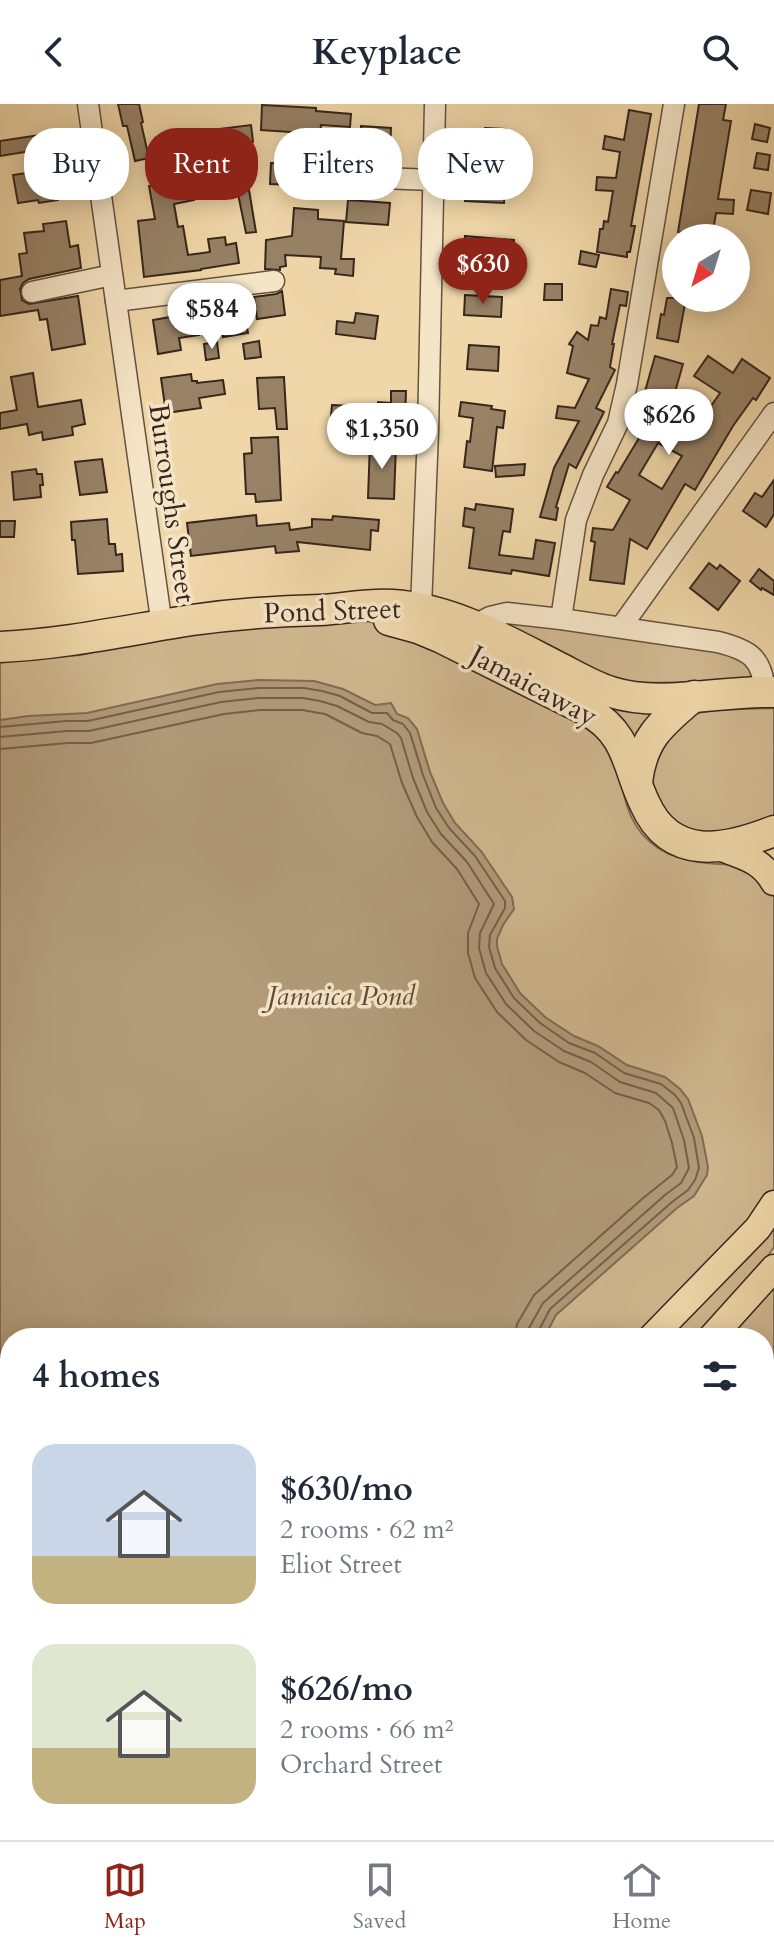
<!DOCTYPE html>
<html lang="en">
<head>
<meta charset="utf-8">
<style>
  :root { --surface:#fff; --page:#f2f2f3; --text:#1f2937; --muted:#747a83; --line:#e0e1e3; --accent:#8f2418 }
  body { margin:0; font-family:Cardo,serif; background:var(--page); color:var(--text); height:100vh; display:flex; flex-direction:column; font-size:30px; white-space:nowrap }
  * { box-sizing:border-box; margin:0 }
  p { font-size:26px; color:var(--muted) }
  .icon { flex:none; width:44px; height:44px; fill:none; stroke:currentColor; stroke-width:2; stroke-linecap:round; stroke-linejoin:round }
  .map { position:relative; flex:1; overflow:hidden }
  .drawer { position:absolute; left:0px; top:1224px; width:774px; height:512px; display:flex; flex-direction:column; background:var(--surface); border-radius:32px 32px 0 0; box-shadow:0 4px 20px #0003 }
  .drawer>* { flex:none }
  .top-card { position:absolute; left:24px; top:24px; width:726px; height:72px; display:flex; gap:16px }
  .needle { width:52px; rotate:218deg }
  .tools { position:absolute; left:662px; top:120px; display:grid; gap:16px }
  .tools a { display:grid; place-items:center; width:88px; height:88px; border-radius:50%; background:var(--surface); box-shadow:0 4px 20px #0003; font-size:40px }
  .price { position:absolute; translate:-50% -68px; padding:0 18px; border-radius:28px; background:#fff; color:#222; font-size:26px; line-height:52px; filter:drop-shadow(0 2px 4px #0008) }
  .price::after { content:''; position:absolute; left:50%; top:48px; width:24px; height:18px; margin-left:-12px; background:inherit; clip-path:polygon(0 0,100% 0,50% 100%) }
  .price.selected { background:var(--accent); color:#fff }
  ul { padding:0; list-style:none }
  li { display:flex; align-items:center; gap:24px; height:200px; padding:0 32px }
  li span { display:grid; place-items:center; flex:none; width:224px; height:160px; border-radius:24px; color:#555 }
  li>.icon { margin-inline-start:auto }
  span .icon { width:96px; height:96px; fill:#fffc; stroke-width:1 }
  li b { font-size:34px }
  h2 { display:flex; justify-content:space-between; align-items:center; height:96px; padding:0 32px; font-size:34px }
  .chip { padding:0 28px; border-radius:32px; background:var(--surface); box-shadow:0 4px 20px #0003; font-size:28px; line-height:72px }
  .chip.selected { background:var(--accent); color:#fff }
  header { display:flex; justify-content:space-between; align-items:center; height:104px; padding:0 32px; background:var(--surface); font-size:36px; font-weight:600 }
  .tabs { display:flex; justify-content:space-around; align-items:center; height:112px; border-top:2px solid var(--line); background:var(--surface); font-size:22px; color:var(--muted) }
  .tabs a { display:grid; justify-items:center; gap:4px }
  .tabs .selected { color:var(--accent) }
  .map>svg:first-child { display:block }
  .green { fill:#d1b991; stroke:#847057; stroke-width:2 }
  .water { fill:#b19b79; stroke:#806c54; stroke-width:2 }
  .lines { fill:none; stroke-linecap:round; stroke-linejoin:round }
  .shore { stroke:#74604b; stroke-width:2 }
  .building { fill:#978266; stroke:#37261d; stroke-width:2; fill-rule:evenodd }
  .minor-casing { stroke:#655240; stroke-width:23 }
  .major-casing { stroke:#37261d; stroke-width:29 }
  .highway-casing { stroke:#37261d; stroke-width:33 }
  .minor { stroke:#f5e5c7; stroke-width:20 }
  .major { stroke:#f0d7a9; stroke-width:26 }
  .highway { stroke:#f0d7a9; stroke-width:30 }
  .labels { text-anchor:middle; stroke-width:7; stroke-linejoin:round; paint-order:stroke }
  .street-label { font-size:28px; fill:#37261d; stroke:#f5e5c7 }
  .park-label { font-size:28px; font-style:italic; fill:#5e4b3a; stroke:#f5e5c7 }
</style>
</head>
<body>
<header><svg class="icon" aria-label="back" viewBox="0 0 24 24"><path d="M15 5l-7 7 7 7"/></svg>Keyplace<svg class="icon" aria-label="search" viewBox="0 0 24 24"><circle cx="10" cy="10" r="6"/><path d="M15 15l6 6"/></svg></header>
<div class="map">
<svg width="774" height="1736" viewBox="0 0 774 1736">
  <rect width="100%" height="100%" fill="#f0d7a9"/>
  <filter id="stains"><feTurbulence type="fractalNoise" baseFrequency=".0025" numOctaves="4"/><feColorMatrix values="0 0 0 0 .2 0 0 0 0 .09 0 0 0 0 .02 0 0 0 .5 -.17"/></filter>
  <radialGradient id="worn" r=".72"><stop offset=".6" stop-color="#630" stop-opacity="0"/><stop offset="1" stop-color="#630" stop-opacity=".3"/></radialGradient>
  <g class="green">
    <path d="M336,516L366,517L386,522C441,549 496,576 551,604C562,609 593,621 600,629C606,635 618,658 620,666C622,674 622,683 624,691C641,768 713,761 774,760V1143L762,1161L698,1234H10V1726H559L558,1736H0V558L81,551L147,535L269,519Z"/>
    <path d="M507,517L711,545C728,549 755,553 752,575L746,578L620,579L502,518Z"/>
    <path d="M442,519L655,606L636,635Z"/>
    <path d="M774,604V714L725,733L677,725L650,681L651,652L691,610L716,606Z"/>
    <path d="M774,1173V1736H583L584,1726H764V1234H721Z"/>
  </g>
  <path class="water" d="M258,576L314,577L343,585L375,601L391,599L397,610L408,614L417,625L430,668L443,699L455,719L481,747L512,793L514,805L503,821L497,835V842L502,860L520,889L545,913L574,932L598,942L627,961L665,973L680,985L688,995L702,1032L708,1063L707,1071L694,1092L677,1104L556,1211L544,1234H10V1726H311L308,1736H0V616L28,612L87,609L217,580Z"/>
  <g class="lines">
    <g class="shore">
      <path d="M0,623L66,617H88L219,588L259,584H304L322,587L340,592L372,609H387L393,616L403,620L410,629L423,671L436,704L449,724L475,752L505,797V804L490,831L489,843L495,864L514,894L540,919L569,939L595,949L624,969L661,980L675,991L681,999L694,1034L699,1064L695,1076L688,1086L672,1098L550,1205L538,1228L537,1234"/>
      <path d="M0,633L67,627H89L221,598L259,594H303L320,597L337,602L369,618L382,620L397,629L401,634L413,674L427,708L441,730L467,758L494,800L480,829L479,844L486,869L506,900L534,927L564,947L591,958L620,978L656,989L673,1004L684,1036L689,1064L681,1079L665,1091L543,1199L529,1224L527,1234"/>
      <path d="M0,645L68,639H91L224,610L260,606H302L325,610L362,629L377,632L390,640L402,679L417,713L432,738L457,765L479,800L468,829V849L475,874L497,908L526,936L559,958L585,969L615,989L649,999L659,1006L665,1017L672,1039L677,1063L672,1071L642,1095L534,1191L517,1220L515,1234"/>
    </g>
  </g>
  <g class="building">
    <path d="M118,0H139L143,18L141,19L149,54L135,57L127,22H123Z"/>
    <path d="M699,0H726L723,16L731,17L718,95L734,96L733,110L716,109L712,133L678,128Z"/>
    <path d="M262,1L316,4V7L351,10L350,23L321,21L320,30L261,26Z"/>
    <path d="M629,6L651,10L631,122H635L630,148H627V153L597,148L600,125H603L604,117L608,118L613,87L596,86L597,73L616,74L620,48L603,45L605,32L624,36Z"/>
    <path d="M755,20L770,24L767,38L752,35Z"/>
    <path d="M251,21L253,38L229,41L206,46L202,27Z"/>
    <path d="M361,22L391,24L390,47L360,46Z"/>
    <path d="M485,24L506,25V41L494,40V48L468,47L469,30H484Z"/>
    <path d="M47,30L50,44L0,52V37Z"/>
    <path d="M757,49L770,51L768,66L754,64Z"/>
    <path d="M271,59L297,60L295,81L270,80Z"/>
    <path d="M54,65L58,96L39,99L38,96L18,99L13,71Z"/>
    <path d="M246,68L256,128L246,129L234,70Z"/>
    <path d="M171,78L172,87L192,83L194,96L174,100L178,123L183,122L188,151L210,148L208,135L225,133L226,141L236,139L239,159L201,165V166L144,173L138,117L155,115L149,82Z"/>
    <path d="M465,81L505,82L504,99L465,97Z"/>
    <path d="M751,86L771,89L768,110L747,106Z"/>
    <path d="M348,96L390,99L388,121L346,118Z"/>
    <path d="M294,104L318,106V115L344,117L341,155H354L353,172L335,170L336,165L320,164L321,153L285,151L286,162L280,163V166L265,165L266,136L292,132Z"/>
    <path d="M66,117L70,143L78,141L81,164L29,175L23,179L20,185L22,196L29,200L78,192L85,240L52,246L47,215L40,216L38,206L0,212V176L22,172L19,150L27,149L24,129L44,127L43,120Z"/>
    <path d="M465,132L514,136L513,157L482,155V149L464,148Z"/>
    <path d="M581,147L599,151L596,163L579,160Z"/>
    <path d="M545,180H562V196H544Z"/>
    <path d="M611,185L628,188L626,202L620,201L612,240H614L610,263L615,266L596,304L604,308L576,364L569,360L556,403L558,404L556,416L540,413L554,364L579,317L556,314L558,302L575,304L589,275L567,269L573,242L569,240L577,228L588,236L591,221L598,222L600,213L606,215Z"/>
    <path d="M282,187L285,211L257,215L254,193L276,190Z"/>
    <path d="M465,191L502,193L501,213L464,211Z"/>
    <path d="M667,194H686L678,238L657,234L661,210L664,211Z"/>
    <path d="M232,198L234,209L244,208L248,229L223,233L218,200Z"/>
    <path d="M356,209L378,212L375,235L336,230L337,217L354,219Z"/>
    <path d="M176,212L178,219L197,216L199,231L179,234L181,246L158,250L153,216Z"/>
    <path d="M259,237L261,253L245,255L243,240Z"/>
    <path d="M217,238L219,254L206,256L204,240Z"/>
    <path d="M469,241L499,243L498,267L467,265Z"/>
    <path d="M655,252L683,260L672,299L681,301L676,320L698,332L712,307L709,305L720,289L694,272L708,252L733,269L742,255L770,274L756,296L753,294L733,322L695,386L685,380L647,445L630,435L624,480L590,476L595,438L591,437L593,424L613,426L630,396L607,383L616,368L618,369L654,309L640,305ZM658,339L682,352L662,385L639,371Z"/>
    <path d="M33,269L38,303L81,296L85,320L72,323L73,331L43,336L42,328L29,331L27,320L0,325V309L17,306L11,273Z"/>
    <path d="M191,270L192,277H197V279L223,276L225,290L199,294L201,304L166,309L161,274Z"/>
    <path d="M284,273L287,325H277L275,304L259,305L257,274Z"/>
    <path d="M391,287H406L405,316L331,312L332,301L378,303V298L391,299Z"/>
    <path d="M461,298L492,302L491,305L505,307L503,324L497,323L492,367L464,363L467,337L470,338L473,314L459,312Z"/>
    <path d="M278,333L281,396L256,398L255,390H246L244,350L252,349L251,334Z"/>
    <path d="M370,339L396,340L394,395L368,394Z"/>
    <path d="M102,355L107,388L80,391L75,358Z"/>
    <path d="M525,360L524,371L496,373L495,362Z"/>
    <path d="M36,365L37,370H42L43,381H40L41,393L14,396L12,368Z"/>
    <path d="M774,376V410L766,423L743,407L755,389L762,393Z"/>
    <path d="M476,400L513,405L510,428L503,427L499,451L533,455L536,436L555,439L549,472L512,466L511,470L469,464L474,424L463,422L465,404L475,406Z"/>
    <path d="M256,411L257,422L289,419L290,426L312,423V415L332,416L333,412L379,416L378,427L371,426L370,446L297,438L299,447L276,449L275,442L191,452L187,419Z"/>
    <path d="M107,415L109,440H115L116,451L122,450L123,467L78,470L75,436H72L71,418Z"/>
    <path d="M0,417H15L14,433H0Z"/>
    <path d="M709,459L717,465L720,461L740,477L718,506L690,484Z"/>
    <path d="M759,465L774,477V491L762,484L761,486L750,477Z"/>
  </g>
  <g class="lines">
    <g class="minor-casing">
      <g id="minor">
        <path d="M88,0L162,522"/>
        <path d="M321,77L358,73L432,76"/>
        <path d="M32,188L112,171"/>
        <path d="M116,197L274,177"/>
        <path d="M421,504L428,328L435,0"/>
        <path d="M561,515L576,416L593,371L618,319L627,280L674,0"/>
        <path d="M475,521L490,513L507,509L561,515L718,538C750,546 762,554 765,587"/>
        <path d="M621,523L774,309"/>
      </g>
    </g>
    <g class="major-casing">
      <g id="major">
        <path d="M719,743C742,752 761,755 774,778"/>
        <path d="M651,1234L758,1124L774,1100"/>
        <path d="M711,1234L774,1164"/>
        <path d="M374,1736L378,1726"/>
        <path d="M574,1736L575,1726"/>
      </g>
    </g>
    <g class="highway-casing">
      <g id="highway">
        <path d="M389,516L418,524L442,534L588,607C629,630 627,663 645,700C671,758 726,746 774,727"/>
        <path d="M0,543C65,540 128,526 192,516C235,510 277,507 320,506C344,505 368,499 392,501C452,505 503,535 556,562C574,571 592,582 611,588C661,604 721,586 774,588"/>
        <path d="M637,678C642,634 662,619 694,592"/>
      </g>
    </g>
    <use href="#minor" class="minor"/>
    <use href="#major" class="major"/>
    <use href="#highway" class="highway"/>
  </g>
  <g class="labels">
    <g class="street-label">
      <text transform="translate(173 399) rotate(82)" y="10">Burroughs Street</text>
      <text transform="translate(332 506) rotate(-2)" y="10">Pond Street</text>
      <text transform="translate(534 581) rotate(28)" y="10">Jamaicaway</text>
    </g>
    <g class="park-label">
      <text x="341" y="901">Jamaica Pond</text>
    </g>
  </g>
  <rect width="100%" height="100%" filter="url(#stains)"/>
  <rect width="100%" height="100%" fill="url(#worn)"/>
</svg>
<div class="tools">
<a><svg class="needle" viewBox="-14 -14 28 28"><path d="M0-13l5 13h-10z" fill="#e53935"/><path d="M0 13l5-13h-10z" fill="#747a83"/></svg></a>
</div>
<b class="price selected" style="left:483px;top:202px">$630</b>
<b class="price" style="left:212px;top:247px">$584</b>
<b class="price" style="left:669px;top:353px">$626</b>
<b class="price" style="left:382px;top:367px">$1,350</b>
<div class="top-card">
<a class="chip">Buy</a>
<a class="chip selected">Rent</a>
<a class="chip">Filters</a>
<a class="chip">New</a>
</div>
<section class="drawer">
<h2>4 homes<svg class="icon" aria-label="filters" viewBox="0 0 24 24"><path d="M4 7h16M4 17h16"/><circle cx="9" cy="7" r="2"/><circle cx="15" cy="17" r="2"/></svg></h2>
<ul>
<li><span style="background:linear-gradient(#c9d6e8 70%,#c2b280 0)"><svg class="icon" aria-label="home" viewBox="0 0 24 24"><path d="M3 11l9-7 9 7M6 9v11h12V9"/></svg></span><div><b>$630/mo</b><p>2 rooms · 62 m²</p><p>Eliot Street</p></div></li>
<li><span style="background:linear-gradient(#dfe7d0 65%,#c2b280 0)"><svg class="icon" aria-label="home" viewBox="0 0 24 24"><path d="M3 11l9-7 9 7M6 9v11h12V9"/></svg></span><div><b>$626/mo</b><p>2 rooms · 66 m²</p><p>Orchard Street</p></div></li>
</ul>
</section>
</div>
<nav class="tabs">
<a class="selected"><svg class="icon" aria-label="map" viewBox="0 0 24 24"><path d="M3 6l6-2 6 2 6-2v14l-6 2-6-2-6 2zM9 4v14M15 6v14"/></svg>Map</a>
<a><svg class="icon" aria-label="saved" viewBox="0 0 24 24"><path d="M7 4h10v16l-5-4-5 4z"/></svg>Saved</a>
<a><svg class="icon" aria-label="home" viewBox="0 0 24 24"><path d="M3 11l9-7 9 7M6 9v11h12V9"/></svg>Home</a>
</nav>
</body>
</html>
